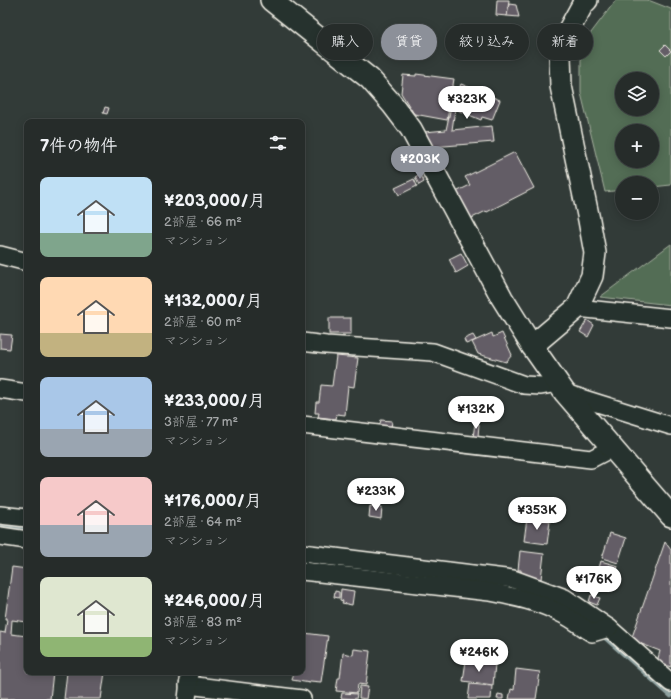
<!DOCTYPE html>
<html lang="ja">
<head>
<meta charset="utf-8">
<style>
  :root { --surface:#262c2a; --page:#2e3432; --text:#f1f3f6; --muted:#a4a7a8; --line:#424847; --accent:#8c9099 }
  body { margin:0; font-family:"Balsamiq Sans","Klee One",sans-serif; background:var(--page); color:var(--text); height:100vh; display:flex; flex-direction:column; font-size:15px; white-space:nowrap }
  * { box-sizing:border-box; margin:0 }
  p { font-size:13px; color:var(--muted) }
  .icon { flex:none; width:22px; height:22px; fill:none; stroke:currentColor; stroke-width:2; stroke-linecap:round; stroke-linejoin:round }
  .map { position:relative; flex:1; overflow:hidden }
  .side { position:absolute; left:24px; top:119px; width:281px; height:556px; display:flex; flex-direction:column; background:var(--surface); border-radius:8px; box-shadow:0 2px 10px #0003,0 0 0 1px var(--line) }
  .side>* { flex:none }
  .top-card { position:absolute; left:317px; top:24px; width:294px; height:36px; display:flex; gap:8px }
  .buttons { position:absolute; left:615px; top:72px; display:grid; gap:8px }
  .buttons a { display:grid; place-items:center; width:44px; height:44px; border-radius:50%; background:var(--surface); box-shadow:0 2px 10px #0003,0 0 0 1px var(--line); font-size:20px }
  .price { position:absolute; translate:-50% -34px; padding:0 9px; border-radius:14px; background:#fff; color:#222; font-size:13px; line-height:26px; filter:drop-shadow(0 1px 2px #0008) }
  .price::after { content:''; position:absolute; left:50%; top:24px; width:12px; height:9px; margin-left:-6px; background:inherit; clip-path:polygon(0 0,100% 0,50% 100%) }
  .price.on { background:var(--accent); color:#fff }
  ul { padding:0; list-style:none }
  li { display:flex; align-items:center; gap:12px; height:100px; padding:0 16px }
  li span { display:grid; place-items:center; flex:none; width:112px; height:80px; border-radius:8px; color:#555 }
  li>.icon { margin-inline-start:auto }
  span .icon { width:48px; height:48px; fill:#fffc; stroke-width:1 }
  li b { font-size:17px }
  h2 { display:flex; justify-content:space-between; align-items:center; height:48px; padding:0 16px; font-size:17px }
  .tag { padding:0 14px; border-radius:18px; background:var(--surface); box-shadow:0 2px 10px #0003,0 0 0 1px var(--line); font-size:14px; line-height:36px }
  .tag.on { background:var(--accent); color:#fff }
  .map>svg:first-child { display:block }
  .green { fill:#536d54; stroke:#a4af9e; fill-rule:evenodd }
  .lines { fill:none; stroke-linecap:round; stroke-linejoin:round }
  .stream { stroke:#8fa2a1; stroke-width:4.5 }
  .building { fill:#645d66; stroke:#f4f1e8 }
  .minor-casing { stroke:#f4f1e8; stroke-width:20 }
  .tertiary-casing { stroke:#f4f1e8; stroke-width:24 }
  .minor { stroke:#26332d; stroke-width:17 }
  .tertiary { stroke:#26332d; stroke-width:21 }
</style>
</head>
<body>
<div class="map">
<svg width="671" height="699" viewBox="0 0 671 699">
  <rect width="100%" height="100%" fill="#323b38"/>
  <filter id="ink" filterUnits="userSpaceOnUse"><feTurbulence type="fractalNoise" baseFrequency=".025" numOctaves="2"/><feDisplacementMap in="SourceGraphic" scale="8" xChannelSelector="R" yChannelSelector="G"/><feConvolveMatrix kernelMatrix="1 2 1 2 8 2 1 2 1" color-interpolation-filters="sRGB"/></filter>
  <g filter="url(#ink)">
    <g class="green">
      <path d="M616,0H648L671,9V185L652,187V183H622V190L605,192L581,93V46ZM622,79H652V109H622ZM622,131H652V161H622Z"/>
      <path d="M671,244V305L600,297Z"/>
    </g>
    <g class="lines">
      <g class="stream">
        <path d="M0,527L27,530"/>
        <path d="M602,635L671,696"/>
      </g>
    </g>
    <g class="building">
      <path d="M497,0H509L507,16L496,15Z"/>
      <path d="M509,4L516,5L519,17L507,16Z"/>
      <path d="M665,45L671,51L666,56L660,50Z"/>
      <path d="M416,74L454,79L447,120L414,114L401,93L403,75L416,76Z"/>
      <path d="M461,84L500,100L492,120L482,117L481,120L455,109L452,130L492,126L494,142L432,147L424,132L446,130L451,107Z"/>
      <path d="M105,107L109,108L107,114L103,113Z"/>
      <path d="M515,152L534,188L487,212L486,211L470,219L456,192L470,185L465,177Z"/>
      <path d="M420,174L424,182L419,185L415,177Z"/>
      <path d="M414,179L417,186L399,195L395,188Z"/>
      <path d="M461,253L468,266L456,273L449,259Z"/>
      <rect x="329" y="318" width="22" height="16"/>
      <path d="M587,320L594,325L588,337L580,332Z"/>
      <path d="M492,333L493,337L502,333L512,355L506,362L478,354L472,342Z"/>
      <path d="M0,334L12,335L10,349L0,348Z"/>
      <path d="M473,335L476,340L466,344L464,339Z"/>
      <path d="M336,356L358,358L354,387L348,386L345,415L337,414L336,419L318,417L319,413H315L316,402H319L321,385L332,386Z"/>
      <path d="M381,420L392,421L391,428L379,427Z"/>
      <path d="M475,423L479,424L478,437H473Z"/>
      <path d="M370,506L382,507L381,519L369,517Z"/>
      <path d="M527,518L550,521L547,544L524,541Z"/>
      <path d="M610,533L626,538L618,563L602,558Z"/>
      <path d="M665,542L671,550V667L657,662L660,651L631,640Z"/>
      <path d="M520,551L544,554L541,579L521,576V570H518Z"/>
      <path d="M601,561L618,566L610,591L594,586Z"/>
      <path d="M12,567L27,569V622L12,620L11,634L27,636V672H53L50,699H0V632L5,633L7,619H5Z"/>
      <path d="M341,589L354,591L352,605L342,603L343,601L340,600Z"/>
      <path d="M335,591L339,592V598L334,597Z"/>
      <path d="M591,595L600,598L597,605L589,602Z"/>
      <path d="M304,633L328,636L321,682L310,681V683L292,680L294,672H302V642H303Z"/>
      <path d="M354,649L370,651L366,685L358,684L357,693L336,691L338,678H340L343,653L353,655Z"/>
      <path d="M466,661L495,664L493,685L463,681Z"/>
      <path d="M516,669L540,672L536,699H509L511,689L514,690Z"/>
      <path d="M67,672H105L101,699H64Z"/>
      <path d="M470,684L492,686L491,699H468Z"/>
      <path d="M360,686L368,687L366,699L359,698Z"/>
      <path d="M342,693L357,694L356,699L341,698Z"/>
      <path d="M498,694L503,695V699H497Z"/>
    </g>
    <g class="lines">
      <g class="minor-casing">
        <g id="minor">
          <path d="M0,255L27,262"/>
          <path d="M577,308L671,318"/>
          <path d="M302,342L326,345L433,352L524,385L541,386L558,383"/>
          <path d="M0,389L27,393"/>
          <path d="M565,393L671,426"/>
          <path d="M302,425L591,459L612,448"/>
          <path d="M0,515L27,518"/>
          <path d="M0,536L27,540"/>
          <path d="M302,553L513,579L565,598L609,628L671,683"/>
          <path d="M302,571L490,592C515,597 540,602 562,614C573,619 582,627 592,633L609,628"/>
          <path d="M188,685L302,699"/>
          <path d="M187,699L190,672"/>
        </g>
      </g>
      <g class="tertiary-casing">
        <g id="tertiary">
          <path d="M271,0L370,79L392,104L411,129L502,298L532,346L565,393L671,516"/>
          <path d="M532,346L577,308L592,276L595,253L589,220L561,86L560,56L567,33L583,4L587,0"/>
        </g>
      </g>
      <use href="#minor" class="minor"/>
      <use href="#tertiary" class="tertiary"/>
    </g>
  </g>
</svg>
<div class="buttons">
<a><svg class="icon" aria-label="layers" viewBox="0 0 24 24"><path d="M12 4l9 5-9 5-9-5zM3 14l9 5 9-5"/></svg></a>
<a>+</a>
<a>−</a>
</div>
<b class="price" style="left:467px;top:120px">¥323K</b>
<b class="price on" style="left:420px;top:180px">¥203K</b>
<b class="price" style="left:476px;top:430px">¥132K</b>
<b class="price" style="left:376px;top:512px">¥233K</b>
<b class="price" style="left:537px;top:531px">¥353K</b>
<b class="price" style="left:594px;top:600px">¥176K</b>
<b class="price" style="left:479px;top:673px">¥246K</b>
<div class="top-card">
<a class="tag">購入</a>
<a class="tag on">賃貸</a>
<a class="tag">絞り込み</a>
<a class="tag">新着</a>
</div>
<section class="side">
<h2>7件の物件<svg class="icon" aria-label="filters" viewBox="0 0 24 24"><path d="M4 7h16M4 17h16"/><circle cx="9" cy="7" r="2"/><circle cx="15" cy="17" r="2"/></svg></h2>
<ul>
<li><span style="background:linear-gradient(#bfe0f5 70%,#7fa58c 0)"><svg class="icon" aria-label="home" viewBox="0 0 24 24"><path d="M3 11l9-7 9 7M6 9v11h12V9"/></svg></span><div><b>¥203,000/月</b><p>2部屋 · 66 m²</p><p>マンション</p></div></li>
<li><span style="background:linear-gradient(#ffd9b3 70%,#c2b280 0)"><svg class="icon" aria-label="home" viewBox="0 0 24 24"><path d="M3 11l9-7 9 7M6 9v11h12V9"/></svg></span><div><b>¥132,000/月</b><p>2部屋 · 60 m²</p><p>マンション</p></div></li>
<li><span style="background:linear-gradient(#a9c7e8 65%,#9aa5b1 0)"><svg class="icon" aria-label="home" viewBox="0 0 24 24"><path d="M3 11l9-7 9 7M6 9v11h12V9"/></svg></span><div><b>¥233,000/月</b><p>3部屋 · 77 m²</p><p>マンション</p></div></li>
<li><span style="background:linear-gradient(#f6c9c9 60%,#9aa5b1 0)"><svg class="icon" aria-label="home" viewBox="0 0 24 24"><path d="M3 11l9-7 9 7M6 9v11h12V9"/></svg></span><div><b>¥176,000/月</b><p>2部屋 · 64 m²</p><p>マンション</p></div></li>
<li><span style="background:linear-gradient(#dfe7d0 75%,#8fb573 0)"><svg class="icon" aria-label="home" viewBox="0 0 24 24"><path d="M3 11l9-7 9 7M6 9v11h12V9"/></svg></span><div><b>¥246,000/月</b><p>3部屋 · 83 m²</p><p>マンション</p></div></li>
</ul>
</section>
</div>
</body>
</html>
